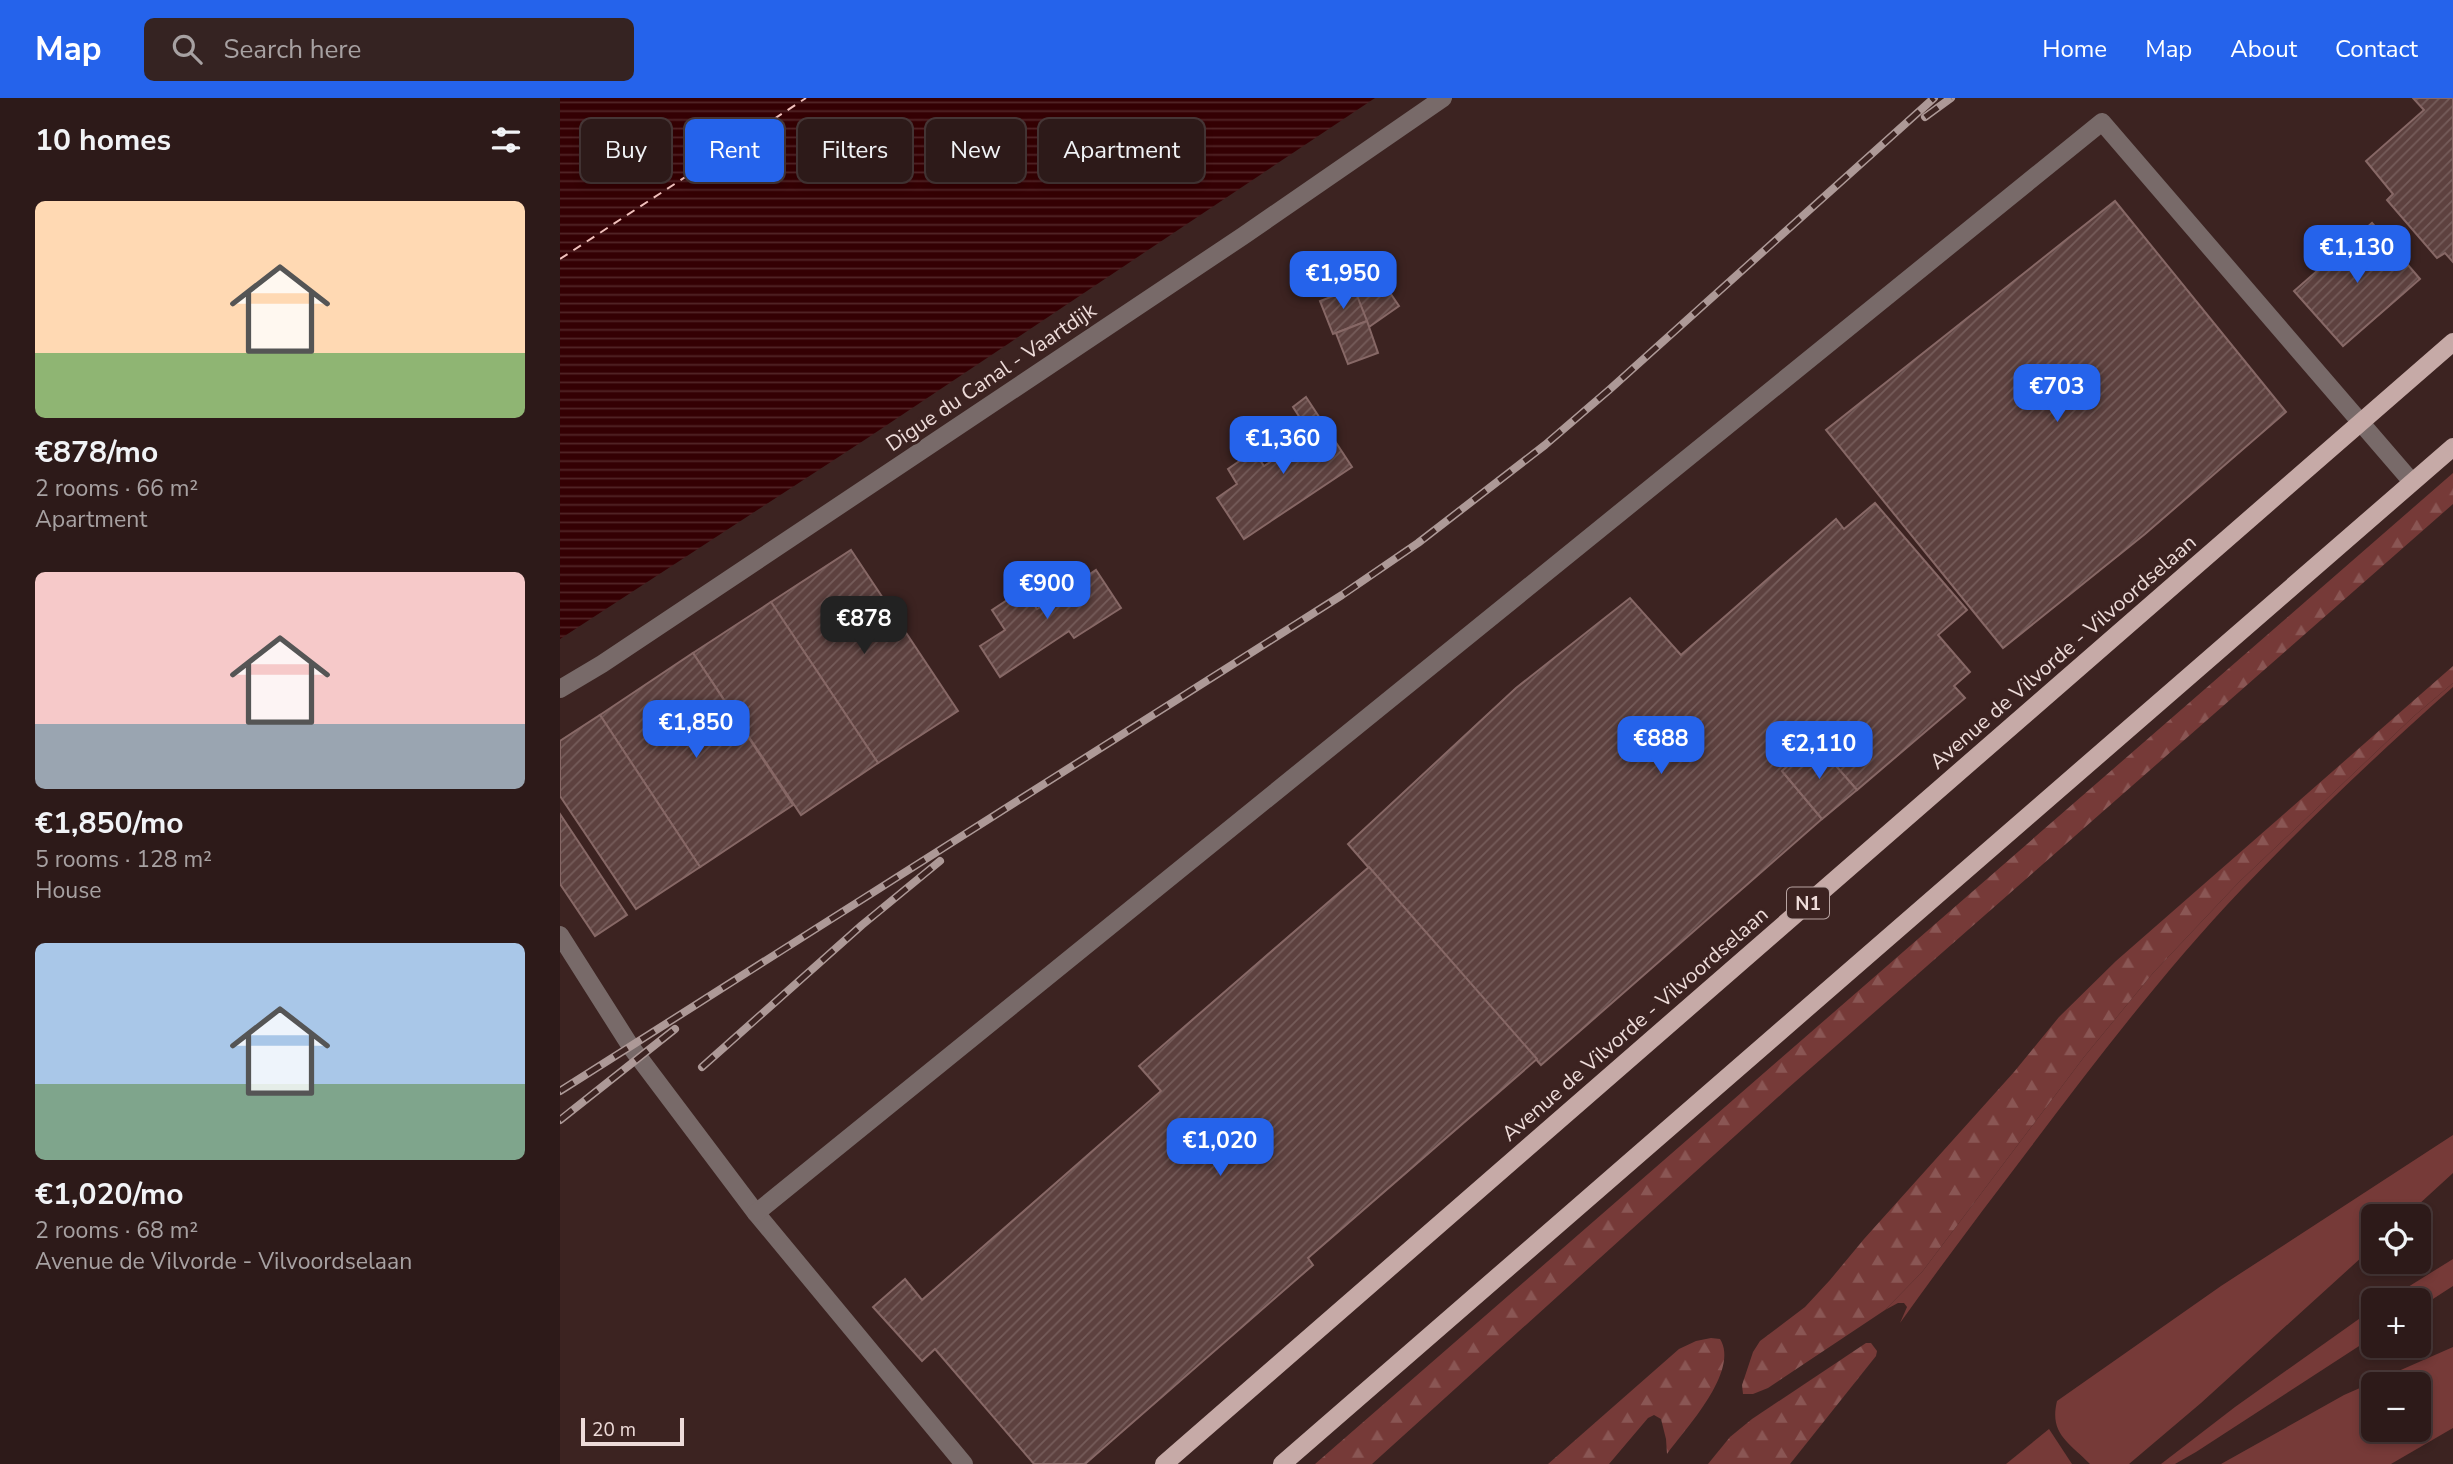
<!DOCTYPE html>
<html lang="en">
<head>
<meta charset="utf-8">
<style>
  :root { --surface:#2d1a19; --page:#352322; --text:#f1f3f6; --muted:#a7a1a2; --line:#483838; --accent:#2563eb }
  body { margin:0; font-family:"Nunito Sans",sans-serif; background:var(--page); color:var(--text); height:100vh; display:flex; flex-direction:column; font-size:26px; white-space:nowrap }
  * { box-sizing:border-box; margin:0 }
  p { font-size:23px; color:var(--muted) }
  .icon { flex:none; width:38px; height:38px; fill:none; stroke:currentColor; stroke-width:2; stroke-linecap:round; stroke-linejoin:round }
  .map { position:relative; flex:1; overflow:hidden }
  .side { display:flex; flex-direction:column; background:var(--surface); width:560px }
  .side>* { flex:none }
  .guide { position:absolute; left:21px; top:21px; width:665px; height:63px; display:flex; gap:14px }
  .controls { position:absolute; left:1801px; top:1106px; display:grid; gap:14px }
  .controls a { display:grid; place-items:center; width:70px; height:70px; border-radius:10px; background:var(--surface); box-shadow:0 4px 10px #0003,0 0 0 2px var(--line); font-size:35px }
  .scale { position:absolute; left:21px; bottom:18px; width:103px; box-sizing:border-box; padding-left:7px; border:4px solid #eddbd9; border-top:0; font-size:19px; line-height:24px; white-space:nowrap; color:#eddbd9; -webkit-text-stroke:5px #3c2321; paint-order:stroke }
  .price { position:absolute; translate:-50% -60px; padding:0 16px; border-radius:14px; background:var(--accent); color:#fff; font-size:23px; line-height:46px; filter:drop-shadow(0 2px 4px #0008) }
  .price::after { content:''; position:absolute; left:50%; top:42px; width:21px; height:16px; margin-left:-10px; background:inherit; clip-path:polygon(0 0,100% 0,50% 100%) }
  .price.current { background:#222; color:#fff }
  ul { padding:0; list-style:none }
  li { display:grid; align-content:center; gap:14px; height:371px; padding:0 35px }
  li span { display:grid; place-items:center; height:217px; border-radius:10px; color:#555 }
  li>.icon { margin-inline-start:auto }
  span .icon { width:126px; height:126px; fill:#fffc; stroke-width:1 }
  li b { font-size:30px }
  h2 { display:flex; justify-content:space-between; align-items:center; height:84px; padding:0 35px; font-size:30px }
  .pill { padding:0 24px; border-radius:10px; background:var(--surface); box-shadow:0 4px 10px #0003,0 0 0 2px var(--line); font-size:24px; line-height:63px }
  .pill.current { background:var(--accent); color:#fff }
  header { display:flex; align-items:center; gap:42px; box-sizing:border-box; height:98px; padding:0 35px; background:var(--accent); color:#fff }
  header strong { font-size:33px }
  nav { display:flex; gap:38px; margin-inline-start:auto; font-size:24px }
  .search { width:490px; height:63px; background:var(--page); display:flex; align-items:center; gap:18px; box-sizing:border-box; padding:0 24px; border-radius:10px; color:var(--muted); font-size:26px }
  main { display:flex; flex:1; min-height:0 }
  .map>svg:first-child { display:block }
  .green { fill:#763a38; fill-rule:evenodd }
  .forest { fill:url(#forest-firs) }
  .water { fill:url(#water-rules) }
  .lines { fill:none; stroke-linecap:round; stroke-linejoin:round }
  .ferry { stroke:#f0c0bc; stroke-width:2; stroke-dasharray:9 7; stroke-linecap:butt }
  .building { fill:url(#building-hatch); stroke:#876866; stroke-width:2 }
  .minor { stroke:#786a69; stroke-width:18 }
  .major { stroke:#c6aaa7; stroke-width:18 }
  .rail-casing { stroke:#ad9997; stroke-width:8 }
  .rail { stroke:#3c2321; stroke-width:5; stroke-dasharray:16; stroke-linecap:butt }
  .labels { text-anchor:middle; stroke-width:6; stroke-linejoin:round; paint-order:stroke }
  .shield { fill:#3c2321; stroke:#b8a4a2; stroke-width:2 }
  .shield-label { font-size:19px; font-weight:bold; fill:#eddbd9 }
  .street-label { font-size:21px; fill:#eddbd9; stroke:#3c2321 }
</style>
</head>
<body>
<header>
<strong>Map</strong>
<div class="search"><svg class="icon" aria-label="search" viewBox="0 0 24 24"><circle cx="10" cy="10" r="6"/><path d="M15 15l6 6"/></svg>Search here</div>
<nav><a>Home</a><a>Map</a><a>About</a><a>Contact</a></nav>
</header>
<main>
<section class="side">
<h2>10 homes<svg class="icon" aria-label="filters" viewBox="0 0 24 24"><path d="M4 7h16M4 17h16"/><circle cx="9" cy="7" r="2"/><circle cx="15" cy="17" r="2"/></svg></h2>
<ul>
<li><span style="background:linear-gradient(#ffd9b3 70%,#8fb573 0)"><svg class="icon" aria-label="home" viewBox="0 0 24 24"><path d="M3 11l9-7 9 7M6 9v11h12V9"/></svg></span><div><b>€878/mo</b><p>2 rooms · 66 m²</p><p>Apartment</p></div></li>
<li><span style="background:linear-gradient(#f6c9c9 70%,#9aa5b1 0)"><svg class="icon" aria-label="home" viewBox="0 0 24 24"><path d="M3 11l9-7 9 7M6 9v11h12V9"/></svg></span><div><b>€1,850/mo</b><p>5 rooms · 128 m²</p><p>House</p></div></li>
<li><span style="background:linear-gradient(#a9c7e8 65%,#7fa58c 0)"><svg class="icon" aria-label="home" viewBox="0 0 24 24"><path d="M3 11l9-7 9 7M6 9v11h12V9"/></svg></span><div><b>€1,020/mo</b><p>2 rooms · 68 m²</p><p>Avenue de Vilvorde - Vilvoordselaan</p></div></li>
</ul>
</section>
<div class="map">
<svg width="1893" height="1366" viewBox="0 0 1893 1366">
  <defs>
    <pattern id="forest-firs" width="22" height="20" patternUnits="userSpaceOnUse" patternTransform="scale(1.75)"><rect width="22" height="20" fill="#763a38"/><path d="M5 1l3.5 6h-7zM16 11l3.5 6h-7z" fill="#8a5654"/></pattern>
    <pattern id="water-rules" width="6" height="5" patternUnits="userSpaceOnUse" patternTransform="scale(1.75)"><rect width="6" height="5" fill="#340003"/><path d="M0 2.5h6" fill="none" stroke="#522527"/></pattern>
    <pattern id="building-hatch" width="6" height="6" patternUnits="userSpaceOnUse" patternTransform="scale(1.75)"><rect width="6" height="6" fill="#5d413f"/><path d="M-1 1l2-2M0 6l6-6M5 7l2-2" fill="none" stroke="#755c5a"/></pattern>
  </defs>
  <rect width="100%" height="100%" fill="#3c2321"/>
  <g class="green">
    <path d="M1893,585V589C1820,654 1749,721 1682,791C1605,872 1537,961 1470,1050C1426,1108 1382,1166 1340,1225L1347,1209L1344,1205H1338L1325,1212L1362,1174L1524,959L1593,875L1679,784L1854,618Z"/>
    <path d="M1893,1037V1075L1846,1118H1813V1149L1641,1305L1569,1366H1530C1509,1344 1489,1336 1497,1303L1661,1188Z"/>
    <path d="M1893,1161V1188L1859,1210L1858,1202H1827Z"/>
    <path d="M1813,1211V1239L1636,1354L1615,1366H1601L1675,1309Z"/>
    <path d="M1893,1249V1330L1831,1366H1661L1784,1297ZM1813,1286H1858V1332H1813Z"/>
    <path d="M1489,1331L1512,1366H1446Z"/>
  </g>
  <g class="forest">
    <path d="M1893,375V406L1227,991L812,1366H755Z"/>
    <path d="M1893,568V585L1854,618L1679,784L1593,875L1524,959L1362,1174L1325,1212L1208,1290L1193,1296H1183L1182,1287L1193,1254L1200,1243L1245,1209L1270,1182L1304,1141L1454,974L1499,919L1556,863Z"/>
    <path d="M1151,1240L1160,1241C1180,1273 1126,1330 1107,1356L1106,1341L1101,1321L1094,1317L1088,1320L1049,1366H988L1119,1251L1136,1243Z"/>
    <path d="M1306,1245H1311L1317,1253L1316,1258L1230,1366H1148L1170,1339L1192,1321Z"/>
  </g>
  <path class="water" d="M0,0H815L306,341L0,541Z"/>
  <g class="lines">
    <path class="ferry" d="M0,161L246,0"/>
  </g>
  <g class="building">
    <path d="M1853,0H1893V164L1885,155L1877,160L1827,102L1833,96L1806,63L1864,12Z"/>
    <path d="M1555,103L1726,314L1585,436L1443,550L1266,332Z"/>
    <path d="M1812,125L1860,181L1783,248L1734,193Z"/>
    <path d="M820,180L839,208L809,229L796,196Z"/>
    <path d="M794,190L807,223L773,236L760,203Z"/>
    <path d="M807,223L818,255L788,266L776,235Z"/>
    <path d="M746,299L792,369L684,441L657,400L677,386L668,371L694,353L704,368L751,337L733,309Z"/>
    <path d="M1315,405L1407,512L1378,537L1410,574L1394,588L1405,600L1297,692L1255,644L1222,673L1262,721L981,967L788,746L956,590L1070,500L1121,557L1276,421L1284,431Z"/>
    <path d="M291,452L398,613L318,665L211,504Z"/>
    <path d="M536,472L561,510L514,540L509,533L440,579L420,548L445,532L432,512L464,491L477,511Z"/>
    <path d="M211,504L318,665L241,717L133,555Z"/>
    <path d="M133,555L233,707L140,769L40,617Z"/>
    <path d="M40,617L140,769L76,811L0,698V643Z"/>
    <path d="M1255,644L1297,692L1262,721L1222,673Z"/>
    <path d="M0,716L67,817L35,838L0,786Z"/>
    <path d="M809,769L977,961L748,1160L753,1167L525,1366H474L375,1251L362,1263L313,1209L345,1181L362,1202L601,993L579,968Z"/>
  </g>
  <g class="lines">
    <g class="minor">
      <path d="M0,591L42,566L683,138L883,0"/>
      <path d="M0,837L71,949L196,1115L404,1366"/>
      <path d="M196,1115L1542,24L1852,384"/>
    </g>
    <g class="major">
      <path d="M604,1366L1893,244"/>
      <path d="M722,1366L1893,349"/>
    </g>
    <g class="rail-casing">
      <g id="rail">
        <path d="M1365,19L1391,0"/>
        <path d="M142,969L302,827L380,763"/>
        <path d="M0,993L782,497L858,445L985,347L1049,292L1374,0"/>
        <path d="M0,1022L115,931"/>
      </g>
    </g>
    <use href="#rail" class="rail"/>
  </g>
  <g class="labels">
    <rect class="shield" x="1227" y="789.5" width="42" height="31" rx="5"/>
    <g class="shield-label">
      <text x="1248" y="812">N1</text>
    </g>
    <g class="street-label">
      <text transform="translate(431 279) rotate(-34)" y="7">Digue du Canal - Vaartdijk</text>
      <text transform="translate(1503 554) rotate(-41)" y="7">Avenue de Vilvorde - Vilvoordselaan</text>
      <text transform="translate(1075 926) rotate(-41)" y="7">Avenue de Vilvorde - Vilvoordselaan</text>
    </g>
  </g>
</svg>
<div class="controls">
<a><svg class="icon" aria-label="locate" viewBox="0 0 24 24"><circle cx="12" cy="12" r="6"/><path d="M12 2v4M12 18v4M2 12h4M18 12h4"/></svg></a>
<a>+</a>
<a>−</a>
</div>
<div class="scale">20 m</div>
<b class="price" style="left:1797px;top:187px">€1,130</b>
<b class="price" style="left:783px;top:213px">€1,950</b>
<b class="price" style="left:1497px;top:326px">€703</b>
<b class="price" style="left:723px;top:378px">€1,360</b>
<b class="price" style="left:487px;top:523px">€900</b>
<b class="price current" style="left:304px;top:558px">€878</b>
<b class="price" style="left:136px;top:662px">€1,850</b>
<b class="price" style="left:1101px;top:678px">€888</b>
<b class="price" style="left:1259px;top:683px">€2,110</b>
<b class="price" style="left:660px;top:1080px">€1,020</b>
<div class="guide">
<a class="pill">Buy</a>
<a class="pill current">Rent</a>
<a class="pill">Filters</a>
<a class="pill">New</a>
<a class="pill">Apartment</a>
</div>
</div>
</main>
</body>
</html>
